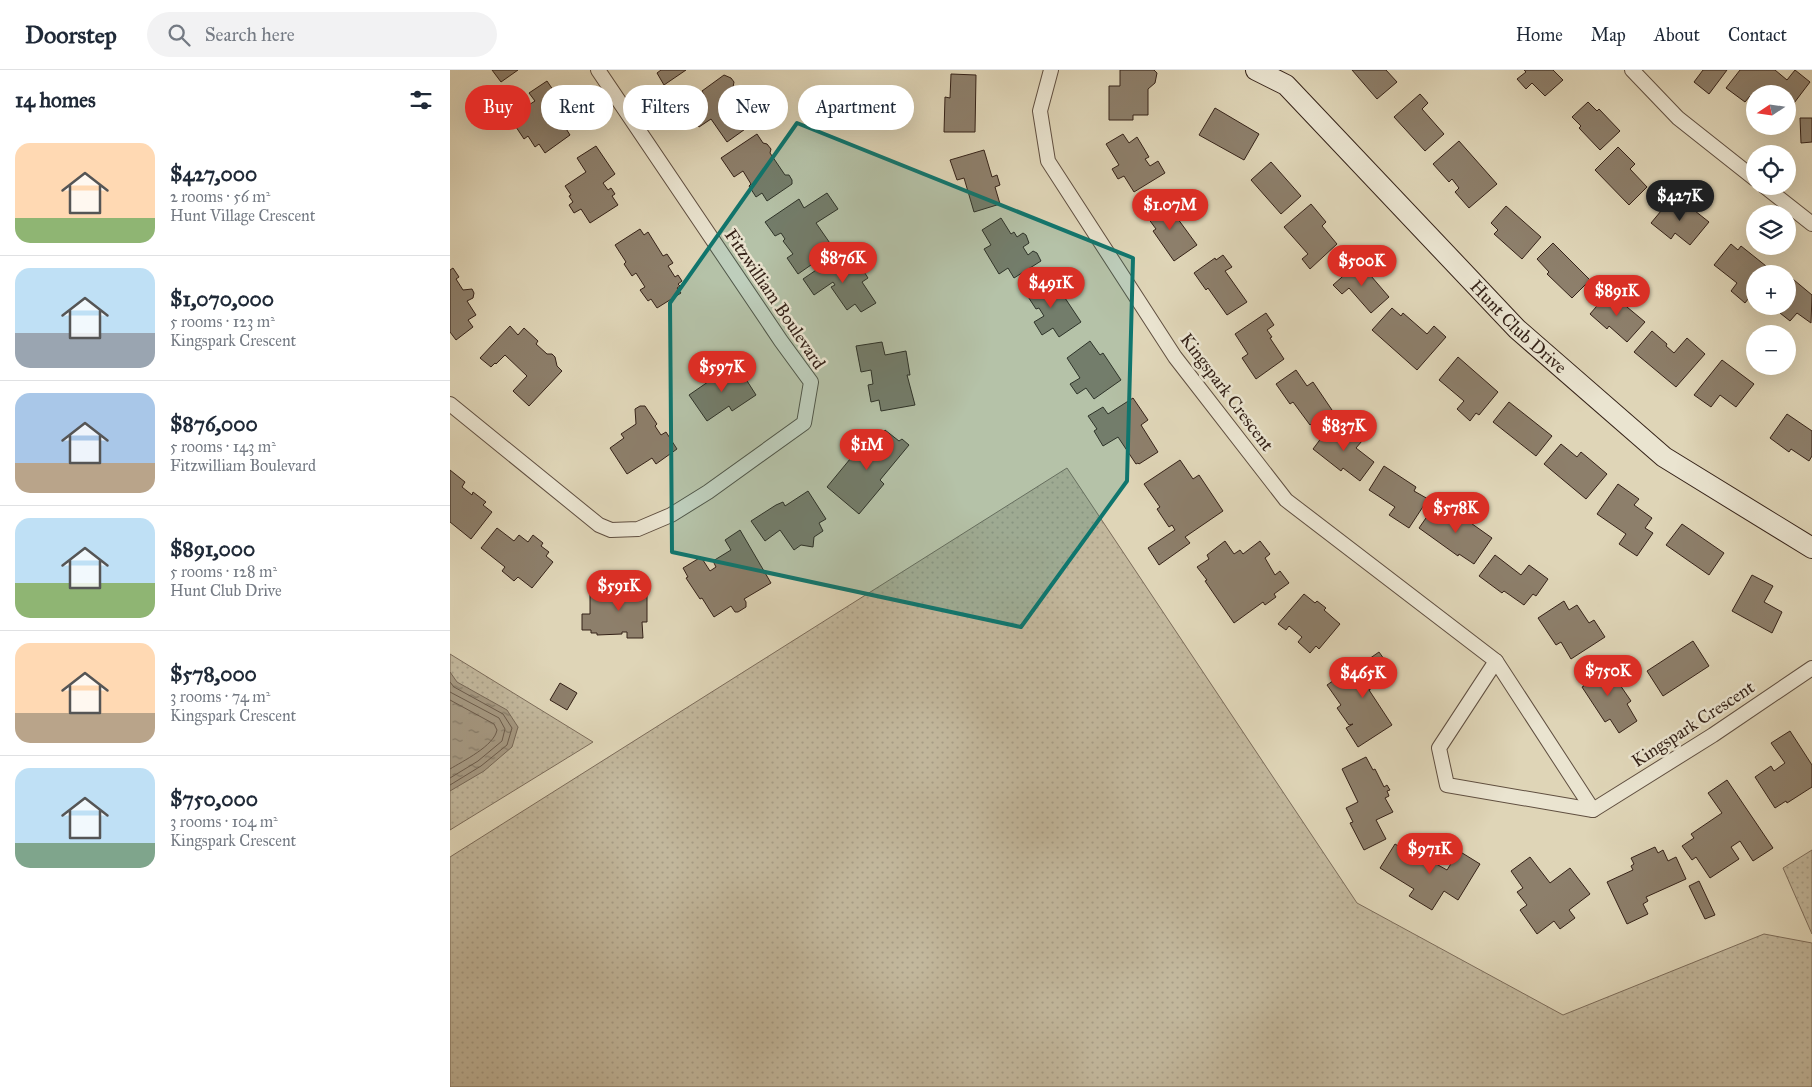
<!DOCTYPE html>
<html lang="en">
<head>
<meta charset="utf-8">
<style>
  :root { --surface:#fff; --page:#f2f2f3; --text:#1f2937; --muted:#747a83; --line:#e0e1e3; --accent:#d93025 }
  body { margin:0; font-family:"IM FELL Great Primer",serif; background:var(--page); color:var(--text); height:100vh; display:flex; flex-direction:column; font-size:19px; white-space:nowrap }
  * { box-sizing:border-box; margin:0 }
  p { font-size:16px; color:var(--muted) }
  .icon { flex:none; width:28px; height:28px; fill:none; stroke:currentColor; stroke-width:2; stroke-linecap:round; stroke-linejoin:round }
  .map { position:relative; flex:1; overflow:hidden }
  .drawer { display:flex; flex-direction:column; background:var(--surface); width:450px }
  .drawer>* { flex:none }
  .guide { position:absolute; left:15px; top:15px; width:475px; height:45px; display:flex; gap:10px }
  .needle { width:32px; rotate:257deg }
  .fabs { position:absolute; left:1296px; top:15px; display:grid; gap:10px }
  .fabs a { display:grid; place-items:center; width:50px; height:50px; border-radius:50%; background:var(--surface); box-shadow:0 5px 20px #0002; font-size:25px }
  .price { position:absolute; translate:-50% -42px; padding:0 11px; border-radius:18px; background:var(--accent); color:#fff; font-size:16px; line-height:32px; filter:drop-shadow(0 1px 2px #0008) }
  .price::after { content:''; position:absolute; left:50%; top:30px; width:15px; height:11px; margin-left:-8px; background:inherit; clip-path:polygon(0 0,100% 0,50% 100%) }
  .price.on { background:#222; color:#fff }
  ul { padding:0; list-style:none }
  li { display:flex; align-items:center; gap:15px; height:125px; padding:0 15px }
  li+li { border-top:1px solid var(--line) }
  li span { display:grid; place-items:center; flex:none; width:140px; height:100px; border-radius:15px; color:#555 }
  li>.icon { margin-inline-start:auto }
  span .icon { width:60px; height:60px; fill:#fffc; stroke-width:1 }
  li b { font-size:21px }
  h2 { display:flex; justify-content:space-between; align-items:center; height:60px; padding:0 15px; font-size:21px }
  .pill { padding:0 18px; border-radius:22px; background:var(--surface); box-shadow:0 5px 20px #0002; font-size:18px; line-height:45px }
  .pill.on { background:var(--accent); color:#fff }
  header { display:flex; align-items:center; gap:30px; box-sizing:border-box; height:70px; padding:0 25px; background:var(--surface); border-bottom:1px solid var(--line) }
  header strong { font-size:24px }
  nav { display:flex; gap:28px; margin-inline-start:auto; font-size:18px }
  .search { width:350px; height:45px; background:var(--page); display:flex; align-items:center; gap:12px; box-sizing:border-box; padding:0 18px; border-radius:28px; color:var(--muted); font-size:19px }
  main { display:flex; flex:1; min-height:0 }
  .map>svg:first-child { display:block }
  .grass { fill:url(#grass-dots); stroke:#7c6c5a }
  .water { fill:url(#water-ripples); stroke:#786957 }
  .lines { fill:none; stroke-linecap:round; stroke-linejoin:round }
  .shore { stroke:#6d5d4c; stroke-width:1 }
  .building { fill:#8d7f6b; stroke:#352218 }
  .street-casing { stroke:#604f40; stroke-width:16 }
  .secondary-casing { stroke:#352218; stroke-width:22 }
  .street { stroke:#eae4d0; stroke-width:14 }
  .secondary { stroke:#eae4d0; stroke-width:20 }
  .marked { fill:#0f766e; fill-opacity:0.2; stroke:#0f766e; stroke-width:4; stroke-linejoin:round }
  .labels { text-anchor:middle; stroke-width:5; stroke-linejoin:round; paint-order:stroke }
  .street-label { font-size:18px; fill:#352218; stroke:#eae4d0 }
</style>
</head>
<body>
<header>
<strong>Doorstep</strong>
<div class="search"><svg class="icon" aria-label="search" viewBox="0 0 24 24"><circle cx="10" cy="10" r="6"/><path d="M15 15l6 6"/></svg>Search here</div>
<nav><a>Home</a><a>Map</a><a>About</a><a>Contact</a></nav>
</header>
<main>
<section class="drawer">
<h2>14 homes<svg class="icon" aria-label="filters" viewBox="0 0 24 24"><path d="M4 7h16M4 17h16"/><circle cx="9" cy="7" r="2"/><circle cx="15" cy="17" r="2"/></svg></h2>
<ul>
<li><span style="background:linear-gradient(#ffd9b3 75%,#8fb573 0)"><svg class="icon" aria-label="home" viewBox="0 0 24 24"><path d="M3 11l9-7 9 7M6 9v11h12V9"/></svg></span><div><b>$427,000</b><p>2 rooms · 56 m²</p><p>Hunt Village Crescent</p></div></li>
<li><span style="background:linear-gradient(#bfe0f5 65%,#9aa5b1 0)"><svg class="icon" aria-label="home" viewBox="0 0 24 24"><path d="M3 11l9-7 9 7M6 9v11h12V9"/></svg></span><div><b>$1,070,000</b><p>5 rooms · 123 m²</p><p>Kingspark Crescent</p></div></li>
<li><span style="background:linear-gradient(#a9c7e8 70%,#b9a48a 0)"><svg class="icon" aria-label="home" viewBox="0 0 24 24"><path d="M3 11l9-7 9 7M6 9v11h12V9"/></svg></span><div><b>$876,000</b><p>5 rooms · 143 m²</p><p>Fitzwilliam Boulevard</p></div></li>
<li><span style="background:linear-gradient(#bfe0f5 65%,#8fb573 0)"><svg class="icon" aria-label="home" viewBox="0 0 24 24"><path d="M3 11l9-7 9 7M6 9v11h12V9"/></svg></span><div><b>$891,000</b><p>5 rooms · 128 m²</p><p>Hunt Club Drive</p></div></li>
<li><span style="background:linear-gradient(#ffd9b3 70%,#b9a48a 0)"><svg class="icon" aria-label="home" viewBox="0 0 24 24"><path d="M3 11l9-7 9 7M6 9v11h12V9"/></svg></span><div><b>$578,000</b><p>3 rooms · 74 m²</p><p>Kingspark Crescent</p></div></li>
<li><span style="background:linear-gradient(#bfe0f5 75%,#7fa58c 0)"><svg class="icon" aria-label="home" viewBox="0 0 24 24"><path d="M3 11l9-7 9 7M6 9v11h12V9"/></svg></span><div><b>$750,000</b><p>3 rooms · 104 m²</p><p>Kingspark Crescent</p></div></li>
</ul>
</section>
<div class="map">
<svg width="1362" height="1017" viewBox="0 0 1362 1017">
  <defs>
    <pattern id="grass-dots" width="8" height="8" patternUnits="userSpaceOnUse" patternTransform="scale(1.25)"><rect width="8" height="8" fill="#c2b79c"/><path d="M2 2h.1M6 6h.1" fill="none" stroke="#a79d86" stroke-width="1.8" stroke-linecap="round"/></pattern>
    <pattern id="water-ripples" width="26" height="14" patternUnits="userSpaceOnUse" patternTransform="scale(1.25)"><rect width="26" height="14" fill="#a59881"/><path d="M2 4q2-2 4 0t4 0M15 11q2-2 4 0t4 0" fill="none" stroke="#877c69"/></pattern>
  </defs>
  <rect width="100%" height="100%" fill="#dfd5b7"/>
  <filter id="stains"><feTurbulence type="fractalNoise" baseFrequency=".004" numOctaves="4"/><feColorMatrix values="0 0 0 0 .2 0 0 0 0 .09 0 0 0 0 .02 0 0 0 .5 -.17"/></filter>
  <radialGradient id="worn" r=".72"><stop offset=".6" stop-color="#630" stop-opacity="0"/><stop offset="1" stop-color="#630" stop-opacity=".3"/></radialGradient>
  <g class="grass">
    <path d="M617,398L907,833L1113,945L1314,864L1362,873V1017H0V787Z"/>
    <path d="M0,584L143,672L0,760Z"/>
    <path d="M1362,780V864L1333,798Z"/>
  </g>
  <path class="water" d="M0,602L7,612L57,640L68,657L62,677L34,701L0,721Z"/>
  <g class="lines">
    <g class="shore">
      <path d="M0,612L4,617L53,644L62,658L57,675L31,696L0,715"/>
      <path d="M0,622L49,648L55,659L52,671L28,691L0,708"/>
      <path d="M0,630L44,654L47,660C44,676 13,691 0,699"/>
    </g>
  </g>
  <g class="building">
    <path d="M42,0H68L51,12Z"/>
    <path d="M211,0H236L214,15L207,3Z"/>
    <path d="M670,0H704L707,3L705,13L698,19V45H683V50H659V16H670Z"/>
    <path d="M902,0H936L947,12L927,29Z"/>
    <path d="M1074,0H1103L1113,10L1095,26L1082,13L1076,19L1067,9L1076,2Z"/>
    <path d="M1253,0H1277L1259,24L1244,12Z"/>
    <path d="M1290,0H1325L1337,10L1345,0L1360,12L1338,41V24H1305V31L1300,26L1295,32L1276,18Z"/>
    <path d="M501,4L526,5L525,62H494L495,27L500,28Z"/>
    <path d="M274,5L281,8L284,12L283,17L280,20L292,37L296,34L304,35L306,40V45L302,47L305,52L277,72L261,49L249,57L237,39L255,27L252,21Z"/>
    <path d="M97,11L114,36L104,43L107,48L112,45L118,55L115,57L120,65L95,83L89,74L85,77L78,66L74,69L66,57L69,54L63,45L85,31L79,23Z"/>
    <path d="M970,24L978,33L972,39L994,64L975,81L944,47Z"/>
    <path d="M1138,32L1147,41L1149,39L1170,61L1150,80L1129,58L1131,56L1122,47Z"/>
    <path d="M765,38L809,64L794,90L749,65Z"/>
    <path d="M1350,48H1362V72L1351,73Z"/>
    <path d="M307,64L313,73L317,74L321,79L320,83L335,105H339L342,110V114L317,131L312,123L306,127L299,116L301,114L293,101L284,107L271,88Z"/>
    <path d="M673,64L679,73L687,67L699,87L695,89L700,96L708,91L715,103L684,122L674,106L668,109L662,99L669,95L656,74Z"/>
    <path d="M1009,71L1047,114L1019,138L1005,122L1009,118L1002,109L999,112L983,94Z"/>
    <path d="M146,76L165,104L153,113L158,120L161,118L165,124L162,126L168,135L140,153L131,139L124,143L119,135L123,132L119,126L121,125L115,116L136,102L127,88Z"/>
    <path d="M1168,77L1185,94L1180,99L1197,117L1179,135L1145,100Z"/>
    <path d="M534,80L542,107L547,105L550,115L545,117L550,134L524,142L514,108L507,110L500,90Z"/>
    <path d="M821,92L851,126L831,144L801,110Z"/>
    <path d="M377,123L388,139L366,153L384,179L348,204L337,188L343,184L333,171L335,169L331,163L325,166L315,152L349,129L354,138Z"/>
    <path d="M1221,129L1237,142L1240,137L1259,152L1240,175L1225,163L1221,169L1201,153Z"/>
    <path d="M714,130L747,175L724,191L703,161L706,159L695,144Z"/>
    <path d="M861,134L876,152L872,156L887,174L860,199L852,189L858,184L834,157Z"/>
    <path d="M1056,136L1091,167L1072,189L1044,164L1048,160L1041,153Z"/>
    <path d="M551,148L561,164L564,162L567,167L573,163L576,165L579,173L573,177L578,185L583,181L587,183L591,191L564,208L558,198L549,204L534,179L541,175L532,160Z"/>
    <path d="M190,159L194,165L198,162L213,186L217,184L223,193L218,196L225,207L228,205L232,211L228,214L230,216L227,218L231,223L207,238L201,229L198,231L190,220L195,217L186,203L182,206L174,194L176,192L165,175Z"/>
    <path d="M1103,173L1140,210L1122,228L1097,204L1099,202L1087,189Z"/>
    <path d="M1281,174L1288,180L1291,176L1321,200L1318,204H1305V220L1295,233L1281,221L1287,213L1264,195Z"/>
    <path d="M773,185L782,197L775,201L797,232L777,245L758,218L756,220L744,203L765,188L766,190Z"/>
    <path d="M401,188L408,199L411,197L418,208L412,212L426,233L411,242L405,234L397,240L381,217L385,215L383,212L364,225L353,209L375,194L380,202Z"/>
    <path d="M909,192L939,227L921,243L899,218L892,224L883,215Z"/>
    <path d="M3,198L9,207L6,209L13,220L22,219L24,223L23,228L17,231L26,245L18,250L23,257L6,270L0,262V200Z"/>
    <path d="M1338,205L1362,225L1361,253L1347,243L1340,251L1330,243L1335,236H1338Z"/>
    <path d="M592,206L605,226L611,222L631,252L609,267L603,258L592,265L584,252L594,246L589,238L586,239L573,219Z"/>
    <path d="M1159,222L1195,252L1177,272L1159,256L1157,259L1140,244Z"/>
    <path d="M942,238L951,246L953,243L977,264L984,256L996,267L967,300L922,260Z"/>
    <path d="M816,243L824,255L817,260L822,267L820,268L834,289L806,309L792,288L798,284L785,264Z"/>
    <path d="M60,256L68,265L74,258L88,271L86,274L97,284H102L105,287L107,296L112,301L79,336L63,321L77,306L55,285L46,294L45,293L41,297L30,288Z"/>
    <path d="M1202,261L1217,274L1216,276L1224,283L1237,268L1255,284L1226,317L1184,282Z"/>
    <path d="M640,271L650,285L653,283L671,310L644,329L636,318L627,324L620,314L630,308L617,288Z"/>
    <path d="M432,272L435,285L456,281L460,305H457L465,335L431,341L429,330L421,332L418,315L423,314L421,300L411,302L406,276Z"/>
    <path d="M1008,287L1048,322L1029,345L1026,343L1020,351L1007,339L1014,331L989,310Z"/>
    <path d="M1272,290L1304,314L1286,337L1270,325L1261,337L1244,325Z"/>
    <path d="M271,292H276L280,296L281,301L277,306L280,311L292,303L306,325L282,341L279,336L257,351L239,325L268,305L265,297Z"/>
    <path d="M846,300L857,316L863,312L882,340L860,355L843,332L840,334L826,314Z"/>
    <path d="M683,328L698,350L691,355L708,382L689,394L688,393L686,394L668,367L653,376L644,361L647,359L638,346L653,337L658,344Z"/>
    <path d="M1059,332L1102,366L1086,386L1043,352Z"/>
    <path d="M190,336H195L207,354L205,356L211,365L216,362L227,379L206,394L202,388L177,404L160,378L174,368L171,364L186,354L185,339Z"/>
    <path d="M1337,344L1362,361V386L1359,391L1341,379L1339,382L1320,368Z"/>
    <path d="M892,356L912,371L906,378L924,392L910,411L893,398L891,401L863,379L878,359L886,364Z"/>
    <path d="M435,360L449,371L452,369L459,375L430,410L434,414L409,444L377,417L405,383L408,386L417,377L413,374L420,365L427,370Z"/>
    <path d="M1111,374L1127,387L1131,382L1157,404L1136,429L1094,394Z"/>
    <path d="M730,390L743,409L749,405L773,441L735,467L740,473L709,495L698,478L725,460L722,455L719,457L707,439L710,437L694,414Z"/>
    <path d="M934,396L966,417L964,421L978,429L959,458L939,445L945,437L919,420Z"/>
    <path d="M0,400L15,412L12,417L22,425L23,422L36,432L33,435L42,442L21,469L0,452Z"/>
    <path d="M1168,414L1189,429L1184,435L1202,448L1195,458L1203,463L1187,486L1169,474L1176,464L1147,444Z"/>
    <path d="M358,421L376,449L369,453L373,461L364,467L363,477L351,475L344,480L330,460L315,471L301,451L326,435L333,432L335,436Z"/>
    <path d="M983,438L1000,449L1006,439L1020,449L1018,451L1042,468L1024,494L1009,484L1008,486L969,458Z"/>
    <path d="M1232,454L1274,483L1259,505L1216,475Z"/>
    <path d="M47,458L64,471L69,465L78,472L83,465L93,473L91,476L99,482L96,486L103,492L82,518L68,507L64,511L52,501L55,497L31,478Z"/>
    <path d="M290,460L321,513L294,529L296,532V537L288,542H285L281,536L264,547L252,528L250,529L236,508L238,507L233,498L251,487L260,501L266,497L263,491L281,480L275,470Z"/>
    <path d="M775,471L784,484L790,480L793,484L810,471L820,484L815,488L825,505L830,501L839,513L824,524L826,527L815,535L813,532L784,553L755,511L757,510L747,497L759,489L757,485Z"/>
    <path d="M1045,485L1071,505L1079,495L1098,509L1086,526L1083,524L1074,535L1054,521L1052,523L1029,506Z"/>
    <path d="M1302,505L1323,516L1314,532L1332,542L1322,563L1282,541Z"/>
    <path d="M171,512H197V552H192L193,568H177V562H172V564L147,565V563H141V560H132V544H140V525H171Z"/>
    <path d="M854,524L865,533L867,531L876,538L874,540L890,554L869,579L866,576L860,583L848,572L852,567L839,556L836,560L828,554Z"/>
    <path d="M1114,531L1119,540L1127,535L1139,553L1144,550L1155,567L1121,589L1111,572L1106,575L1088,548Z"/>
    <path d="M1243,571L1259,596L1213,626L1197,601Z"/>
    <path d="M929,582L944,603L919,620L942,655L908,677L896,658L903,654L899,655L887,638L891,635L877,615L896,602L900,607L905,603L903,600Z"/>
    <path d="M1150,592L1164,615L1168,612L1181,631L1177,634L1187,651L1169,663L1160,649L1155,652L1132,617L1134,616L1128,606Z"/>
    <path d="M110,613L127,623L117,640L100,630Z"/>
    <path d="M1340,661L1362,695V717L1337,733L1336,731L1325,738L1305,707L1321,696L1324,701L1335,693L1321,673Z"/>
    <path d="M916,687L923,700L925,699L934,717L937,715L940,720L937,721L939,726L935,728L943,742L926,750L936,769L914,780L900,753L903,752L896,738L908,732L892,699Z"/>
    <path d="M1277,710L1323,778L1303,791L1290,771L1281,777L1289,789L1260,808L1246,787L1242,790L1232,776L1244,768L1241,764L1272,743L1258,723Z"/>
    <path d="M945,774L977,793L979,790L997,800L1009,781L1030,794L1008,830L994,821L982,840L959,826L964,819L930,798Z"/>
    <path d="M1205,777L1208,783L1213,780L1218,791L1226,787L1236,809L1196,827L1198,831L1193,834L1198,844L1177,854L1157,812L1183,800L1181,796L1184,794L1181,788Z"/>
    <path d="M1080,787L1100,813L1120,798L1140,824L1119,840L1125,848L1110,859L1104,851L1087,864L1070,840L1077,835L1067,822L1073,818L1061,801Z"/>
    <path d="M1249,811L1265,845L1255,849L1239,816Z"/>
  </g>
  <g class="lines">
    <g class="street-casing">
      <g id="street">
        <path d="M601,0L590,41L598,91L725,287L836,430L1046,591L989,678L997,715L1143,740L1263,665L1362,598"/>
        <path d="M1182,0L1228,48L1305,109"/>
        <path d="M1314,116L1362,154"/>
        <path d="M0,334L149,455L161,460L188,459L221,445L258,422L354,353L361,312L331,271L148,0"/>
        <path d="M1046,591L1143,740"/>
      </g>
    </g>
    <g class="secondary-casing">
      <g id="secondary">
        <path id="s1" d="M806,0L836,15L1067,259L1214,387L1362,478"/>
      </g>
    </g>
    <use href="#street" class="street"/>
    <use href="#secondary" class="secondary"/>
  </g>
  <path class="marked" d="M347,53L683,188L677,411L571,557L222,482L220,233Z"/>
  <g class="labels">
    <g class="street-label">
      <text transform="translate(325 229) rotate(56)" y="6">Fitzwilliam Boulevard</text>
      <text dy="6" stroke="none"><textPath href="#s1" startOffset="369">Hunt Club Drive</textPath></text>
      <text transform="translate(777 322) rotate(53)" y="6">Kingspark Crescent</text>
      <text transform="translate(1243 654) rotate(-33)" y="6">Kingspark Crescent</text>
    </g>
  </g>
  <rect width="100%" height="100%" filter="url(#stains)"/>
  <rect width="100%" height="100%" fill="url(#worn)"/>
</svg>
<div class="fabs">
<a><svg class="needle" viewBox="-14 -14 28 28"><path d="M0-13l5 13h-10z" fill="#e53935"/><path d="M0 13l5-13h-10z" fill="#747a83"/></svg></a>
<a><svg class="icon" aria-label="locate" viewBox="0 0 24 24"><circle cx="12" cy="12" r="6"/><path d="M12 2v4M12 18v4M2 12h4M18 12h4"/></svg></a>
<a><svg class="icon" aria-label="layers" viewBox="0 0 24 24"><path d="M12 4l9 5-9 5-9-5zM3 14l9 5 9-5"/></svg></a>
<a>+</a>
<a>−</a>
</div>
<b class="price on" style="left:1230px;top:152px">$427K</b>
<b class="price" style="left:720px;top:161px">$1.07M</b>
<b class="price" style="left:393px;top:214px">$876K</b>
<b class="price" style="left:912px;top:217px">$500K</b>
<b class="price" style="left:601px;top:239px">$491K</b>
<b class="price" style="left:1167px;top:247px">$891K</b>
<b class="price" style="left:272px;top:323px">$597K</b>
<b class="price" style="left:894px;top:382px">$837K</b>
<b class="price" style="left:417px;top:401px">$1M</b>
<b class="price" style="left:1006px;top:464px">$578K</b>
<b class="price" style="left:169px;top:542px">$591K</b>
<b class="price" style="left:1158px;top:627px">$750K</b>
<b class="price" style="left:913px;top:629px">$465K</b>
<b class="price" style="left:980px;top:805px">$971K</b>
<div class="guide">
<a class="pill on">Buy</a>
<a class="pill">Rent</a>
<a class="pill">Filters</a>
<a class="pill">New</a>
<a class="pill">Apartment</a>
</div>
</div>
</main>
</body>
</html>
